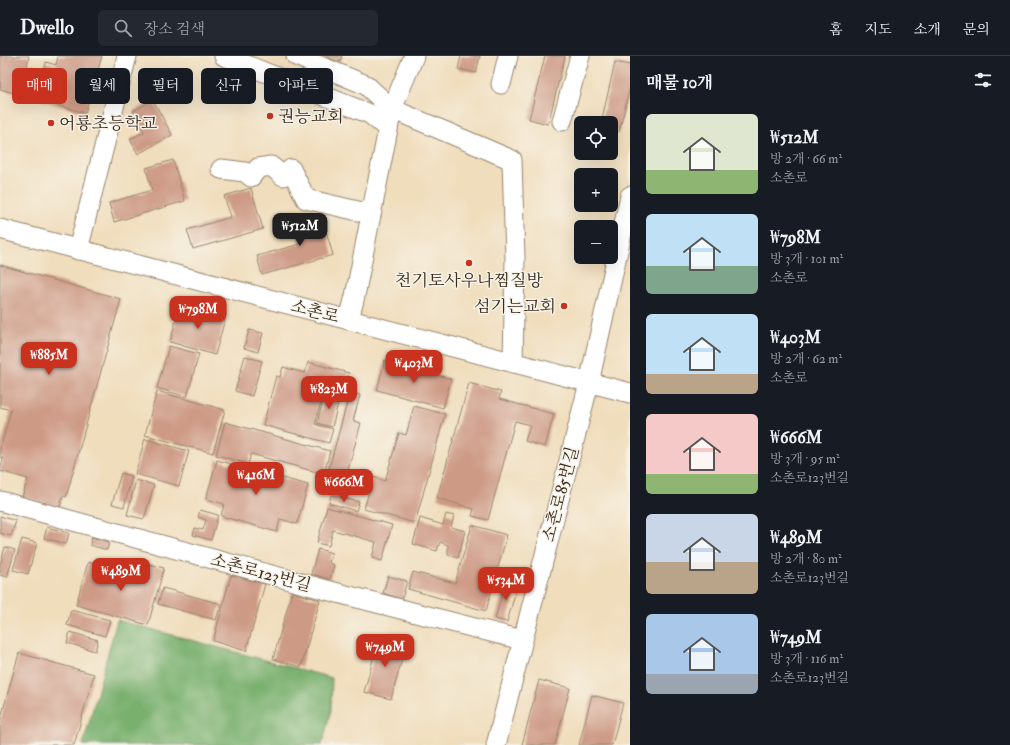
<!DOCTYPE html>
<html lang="ko">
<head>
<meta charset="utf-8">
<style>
  :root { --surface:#171b24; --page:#242831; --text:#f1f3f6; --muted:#9ea1a6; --line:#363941; --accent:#c8321e }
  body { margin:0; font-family:"IM FELL Double Pica","Noto Serif KR",serif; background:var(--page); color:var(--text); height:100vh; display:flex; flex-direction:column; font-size:15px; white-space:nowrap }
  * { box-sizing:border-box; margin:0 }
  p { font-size:13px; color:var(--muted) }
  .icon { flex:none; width:22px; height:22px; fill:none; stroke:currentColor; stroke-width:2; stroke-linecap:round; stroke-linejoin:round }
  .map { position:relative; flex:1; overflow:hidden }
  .panel { display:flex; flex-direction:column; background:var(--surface); width:380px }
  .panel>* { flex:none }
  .top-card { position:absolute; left:12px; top:12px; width:380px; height:36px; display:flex; gap:8px }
  .tools { position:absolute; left:574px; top:60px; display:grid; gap:8px }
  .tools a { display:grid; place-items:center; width:44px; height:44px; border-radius:6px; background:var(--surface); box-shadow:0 4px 16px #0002; font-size:20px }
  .price { position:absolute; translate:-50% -34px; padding:0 9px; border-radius:8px; background:var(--accent); color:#fff; font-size:13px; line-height:26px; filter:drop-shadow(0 1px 2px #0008) }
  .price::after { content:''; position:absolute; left:50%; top:24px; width:12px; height:9px; margin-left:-6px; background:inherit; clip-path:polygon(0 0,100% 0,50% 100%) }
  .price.on { background:#222; color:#fff }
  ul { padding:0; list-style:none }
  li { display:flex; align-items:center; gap:12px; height:100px; padding:0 16px }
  li span { display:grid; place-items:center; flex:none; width:112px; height:80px; border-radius:6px; color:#555 }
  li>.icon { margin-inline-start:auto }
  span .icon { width:48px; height:48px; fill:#fffc; stroke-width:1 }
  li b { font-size:17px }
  h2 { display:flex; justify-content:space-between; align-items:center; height:48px; padding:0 16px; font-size:17px }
  .chip { padding:0 14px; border-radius:6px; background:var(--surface); box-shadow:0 4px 16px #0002; font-size:14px; line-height:36px }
  .chip.on { background:var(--accent); color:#fff }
  header { display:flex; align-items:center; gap:24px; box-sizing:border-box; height:56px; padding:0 20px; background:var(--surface); border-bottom:1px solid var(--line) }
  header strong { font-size:19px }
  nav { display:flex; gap:22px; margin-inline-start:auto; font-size:14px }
  .search { width:280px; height:36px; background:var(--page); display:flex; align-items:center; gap:10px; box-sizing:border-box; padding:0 14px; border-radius:6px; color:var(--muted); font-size:15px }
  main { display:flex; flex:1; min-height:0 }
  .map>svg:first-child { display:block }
  .forest { fill:#79b06e; stroke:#5a6d46 }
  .building { fill:#cd9a85 }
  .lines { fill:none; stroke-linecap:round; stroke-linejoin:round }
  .minor-casing { stroke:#96846d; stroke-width:21 }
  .minor { stroke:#fff; stroke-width:19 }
  .poi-dot { fill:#c8321e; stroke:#f7f3e8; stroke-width:1.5 }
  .labels { text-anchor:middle; stroke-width:3; stroke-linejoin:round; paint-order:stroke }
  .poi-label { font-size:17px; fill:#3b2a1e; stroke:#f7f3e8; text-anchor:start }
  .street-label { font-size:17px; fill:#3b2a1e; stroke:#f7f3e8 }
</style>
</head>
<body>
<header>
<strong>Dwello</strong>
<div class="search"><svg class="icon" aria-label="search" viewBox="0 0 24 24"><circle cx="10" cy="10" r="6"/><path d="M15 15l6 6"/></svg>장소 검색</div>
<nav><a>홈</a><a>지도</a><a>소개</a><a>문의</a></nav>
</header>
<main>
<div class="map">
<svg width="630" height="689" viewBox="0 0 630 689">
  <rect width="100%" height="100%" fill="#f7f3e8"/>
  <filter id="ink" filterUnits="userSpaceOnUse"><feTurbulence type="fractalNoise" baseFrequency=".025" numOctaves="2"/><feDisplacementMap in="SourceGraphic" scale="8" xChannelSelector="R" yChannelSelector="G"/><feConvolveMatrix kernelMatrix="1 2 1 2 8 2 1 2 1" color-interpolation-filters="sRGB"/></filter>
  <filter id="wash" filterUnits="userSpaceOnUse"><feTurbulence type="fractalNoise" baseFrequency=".012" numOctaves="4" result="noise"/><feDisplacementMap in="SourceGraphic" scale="16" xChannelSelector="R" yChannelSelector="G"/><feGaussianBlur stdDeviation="0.9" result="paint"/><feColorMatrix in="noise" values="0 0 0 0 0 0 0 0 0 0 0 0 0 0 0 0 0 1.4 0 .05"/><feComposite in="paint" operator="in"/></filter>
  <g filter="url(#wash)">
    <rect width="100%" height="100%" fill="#f0ddbc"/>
    <path class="forest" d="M117,564L332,622L331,654L322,689H83Z"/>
    <g id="blocks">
      <g class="building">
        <path d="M0,0H29L27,10L44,15L46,6L56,9L58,0H102L85,57L0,33Z"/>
        <path d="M325,0H342L340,6Z"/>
        <path d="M461,0H480L476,17L458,13Z"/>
        <path d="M545,0H565L548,68L529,63Z"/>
        <path d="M615,6L630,9V31L619,76L611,74V67H601Z"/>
        <path d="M153,44L172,79L138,98L130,83L144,76L133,55Z"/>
        <path d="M173,104L185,145L114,166L109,147L152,134L146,112Z"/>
        <path d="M251,132L263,173L193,193L187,174L231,161L224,140Z"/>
        <path d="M321,158L333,199L262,219L257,200L300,188L294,166Z"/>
        <path d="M0,209L121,243L66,441L63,440L60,451L22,441L28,423L0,415L3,402L0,401V393L11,354L0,351Z"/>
        <path d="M180,250L225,263L215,299L170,286Z"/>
        <path d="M249,274L263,277L258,296L244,292Z"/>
        <path d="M169,290L199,298L187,341L157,332Z"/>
        <path d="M245,300L262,305L252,340L235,335Z"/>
        <path d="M385,304L451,323L443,352L377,334Z"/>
        <path d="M308,306L349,317L344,333L307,322L305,328L325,333L315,368L333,373L329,387L263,369L276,320L280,321L283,311L305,317Z"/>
        <path d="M469,327L501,336L499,343L554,358L545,391L525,385L530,369L515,365L488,464L472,460L474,453L437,442Z"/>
        <path d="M157,335L225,354L213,397L145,379Z"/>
        <path d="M326,336L340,340L332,371L317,367Z"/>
        <path d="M350,336L360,339L353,365L361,367L341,439L323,434Z"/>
        <path d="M414,350L445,358L415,467L364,453L373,421L385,425L399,377L406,379Z"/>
        <path d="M225,366L330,395L324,418L251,398L248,408L216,399Z"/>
        <path d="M145,383L189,395L179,430L135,418Z"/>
        <path d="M217,404L308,429L297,468L280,463L277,476L221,460L224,448L206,443Z"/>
        <path d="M121,417L132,420L124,451L112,448Z"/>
        <path d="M136,424L154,429L144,463L127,459Z"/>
        <path d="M331,439L359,446L356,455L329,447Z"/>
        <path d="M327,451L392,469L382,505L372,502L376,486L333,474L329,490L317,487Z"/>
        <path d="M200,454L218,459L211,484L193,479L195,472L203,474L206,464L198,461Z"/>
        <path d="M446,458L454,460L451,471L465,475L458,502L448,499V489L440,486L437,495L413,488L420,462L443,469Z"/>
        <path d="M0,460L16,465L11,480L0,477Z"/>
        <path d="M472,469L507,479L486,555L408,533L413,516L455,527Z"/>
        <path d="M47,471L69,477L66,488L44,482Z"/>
        <path d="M92,481L109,486L107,494L90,489Z"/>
        <path d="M22,483L37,487L28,518L13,514Z"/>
        <path d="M5,491L15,494L7,521L0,519V509Z"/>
        <path d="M318,493L332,497L329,507L334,509L330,523L311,518Z"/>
        <path d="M88,506L138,520L142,506L164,512L148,569L76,549Z"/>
        <path d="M231,519L265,528L246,595L213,585Z"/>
        <path d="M388,520L407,525L402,543L383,537Z"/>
        <path d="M506,524L518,528L507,566L495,563Z"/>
        <path d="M163,532L221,548L216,564L158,548Z"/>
        <path d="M292,536L320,544L301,611L273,603Z"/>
        <path d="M71,554L110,564L105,580L67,569Z"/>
        <path d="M70,576L98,584L95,595L67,587Z"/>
        <path d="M379,582L406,589L391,643L364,636Z"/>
        <path d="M19,597L94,618L74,689H0V665Z"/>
        <path d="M539,624L570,632L555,689H522Z"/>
        <path d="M592,639L623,647L612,689H579Z"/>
      </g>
    </g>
  </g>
  <g filter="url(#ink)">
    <use href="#blocks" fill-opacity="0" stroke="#96846d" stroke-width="1"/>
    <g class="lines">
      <g class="minor-casing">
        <g id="minor">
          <path d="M224,0L370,58L388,73"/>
          <path d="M296,0L366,29L392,53L512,104L515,203L513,307"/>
          <path d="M501,28L508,0"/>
          <path d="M562,65L580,0"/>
          <path d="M221,113L245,116L251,121L258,112L271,110L283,120L291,113L306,143L371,158"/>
          <path d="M0,173L630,337"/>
          <path d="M78,194L127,0"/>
          <path d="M349,264L355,240L392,53L414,0"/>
          <path d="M0,445L334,536L522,584"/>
          <path d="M496,689L589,327L630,140"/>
        </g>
      </g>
      <use href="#minor" class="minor"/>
    </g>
  </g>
  <g class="poi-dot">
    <circle cx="270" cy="60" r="4"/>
    <circle cx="51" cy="67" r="4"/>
    <circle cx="469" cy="207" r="4"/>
    <circle cx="564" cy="250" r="4"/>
  </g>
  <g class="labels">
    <g class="poi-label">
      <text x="278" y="66">권능교회</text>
      <text x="59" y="73">어룡초등학교</text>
      <text x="469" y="230" text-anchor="middle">천기토사우나찜질방</text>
      <text x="556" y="256" text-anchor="end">섬기는교회</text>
    </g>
    <g class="street-label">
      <text transform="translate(315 255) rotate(14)" y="6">소촌로</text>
      <text transform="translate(560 438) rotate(-75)" y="6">소촌로85번길</text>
      <text transform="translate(261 516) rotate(15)" y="6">소촌로123번길</text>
    </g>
  </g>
</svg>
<div class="tools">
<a><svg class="icon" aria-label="locate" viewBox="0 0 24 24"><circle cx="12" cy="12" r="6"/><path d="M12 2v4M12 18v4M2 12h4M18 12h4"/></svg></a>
<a>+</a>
<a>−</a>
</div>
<b class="price on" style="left:300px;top:191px">₩512M</b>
<b class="price" style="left:198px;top:274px">₩798M</b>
<b class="price" style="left:49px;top:320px">₩885M</b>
<b class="price" style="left:414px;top:328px">₩403M</b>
<b class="price" style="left:329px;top:354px">₩823M</b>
<b class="price" style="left:256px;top:440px">₩416M</b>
<b class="price" style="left:344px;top:447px">₩666M</b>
<b class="price" style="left:121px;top:536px">₩489M</b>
<b class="price" style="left:506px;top:545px">₩534M</b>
<b class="price" style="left:385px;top:612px">₩749M</b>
<div class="top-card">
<a class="chip on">매매</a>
<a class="chip">월세</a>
<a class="chip">필터</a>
<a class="chip">신규</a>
<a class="chip">아파트</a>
</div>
</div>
<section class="panel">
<h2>매물 10개<svg class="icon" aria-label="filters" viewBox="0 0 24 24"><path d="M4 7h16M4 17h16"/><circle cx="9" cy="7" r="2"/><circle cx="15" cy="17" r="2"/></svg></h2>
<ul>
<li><span style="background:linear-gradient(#dfe7d0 70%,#8fb573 0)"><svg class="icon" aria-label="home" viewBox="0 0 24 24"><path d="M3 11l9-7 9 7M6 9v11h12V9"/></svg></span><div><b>₩512M</b><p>방 2개 · 66 m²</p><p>소촌로</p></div></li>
<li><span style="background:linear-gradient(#bfe0f5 65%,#7fa58c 0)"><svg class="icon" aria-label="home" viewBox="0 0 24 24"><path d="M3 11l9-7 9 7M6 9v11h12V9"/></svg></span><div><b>₩798M</b><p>방 3개 · 101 m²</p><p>소촌로</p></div></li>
<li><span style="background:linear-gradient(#bfe0f5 75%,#b9a48a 0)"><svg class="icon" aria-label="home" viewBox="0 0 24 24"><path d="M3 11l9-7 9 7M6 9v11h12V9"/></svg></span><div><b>₩403M</b><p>방 2개 · 62 m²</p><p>소촌로</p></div></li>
<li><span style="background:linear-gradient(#f6c9c9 75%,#8fb573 0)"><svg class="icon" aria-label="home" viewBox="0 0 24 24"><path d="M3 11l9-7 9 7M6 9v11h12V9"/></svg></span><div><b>₩666M</b><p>방 3개 · 95 m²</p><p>소촌로123번길</p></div></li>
<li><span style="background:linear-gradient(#c9d6e8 60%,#b9a48a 0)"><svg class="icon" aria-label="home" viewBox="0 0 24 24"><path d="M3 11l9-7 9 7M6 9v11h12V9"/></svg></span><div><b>₩489M</b><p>방 2개 · 80 m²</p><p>소촌로123번길</p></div></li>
<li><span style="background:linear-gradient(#a9c7e8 75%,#9aa5b1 0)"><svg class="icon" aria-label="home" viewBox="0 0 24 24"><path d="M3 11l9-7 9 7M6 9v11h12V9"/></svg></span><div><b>₩749M</b><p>방 3개 · 116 m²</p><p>소촌로123번길</p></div></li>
</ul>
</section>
</main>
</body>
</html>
